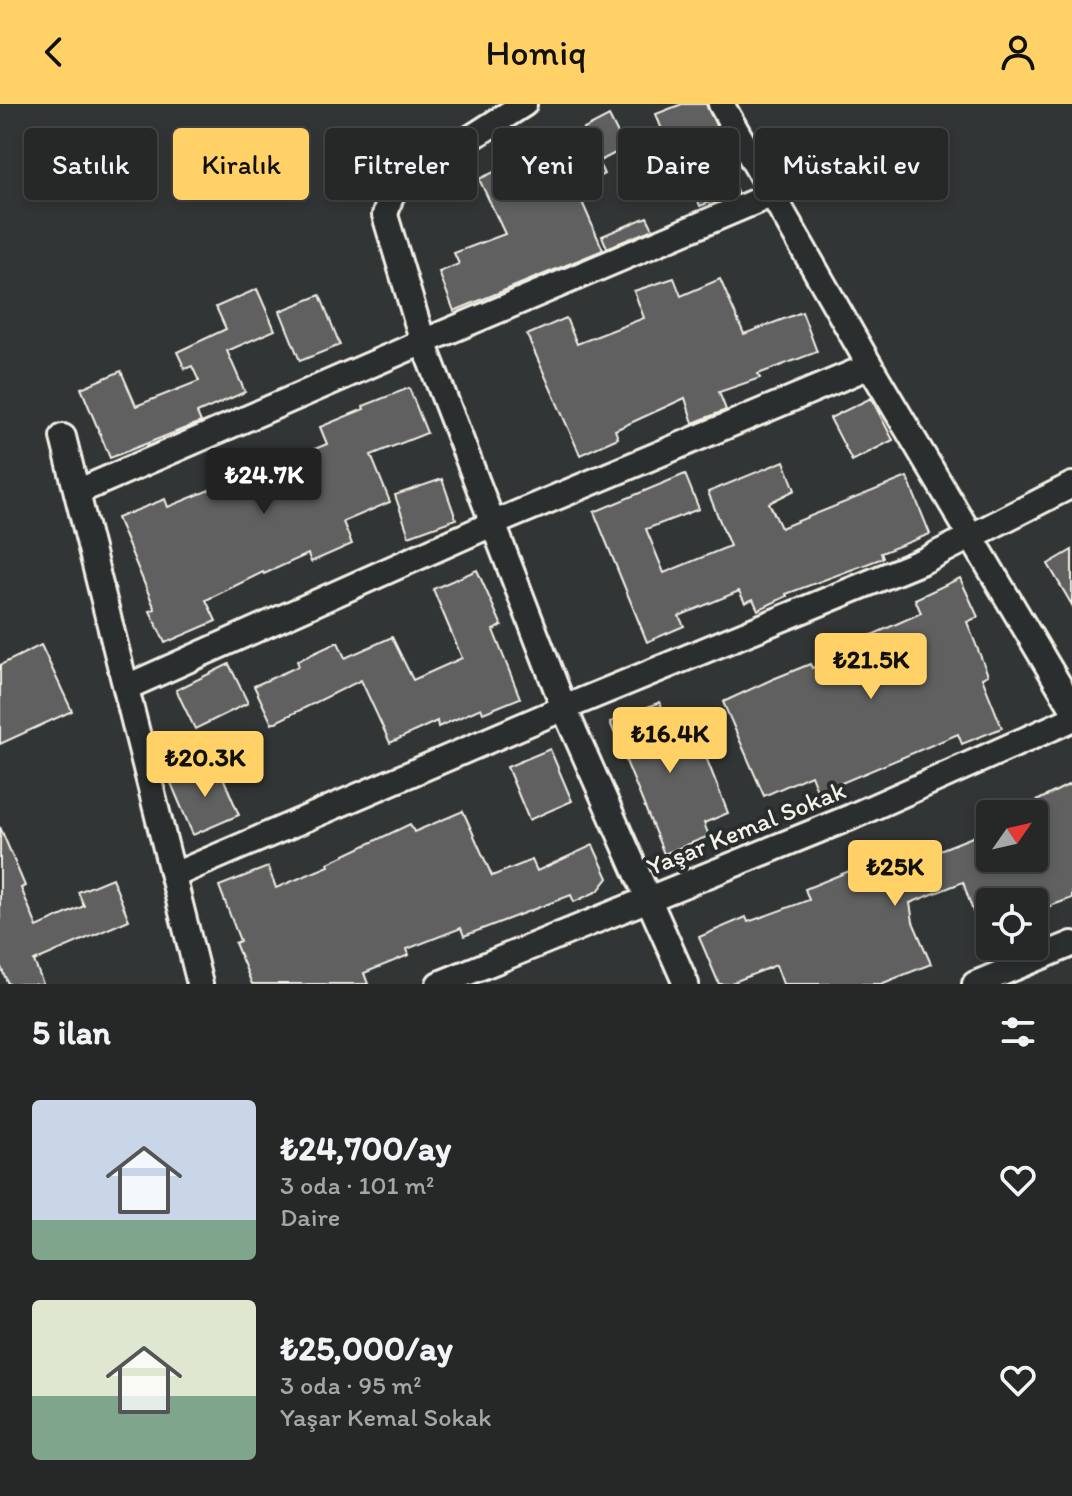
<!DOCTYPE html>
<html lang="tr">
<head>
<meta charset="utf-8">
<style>
  :root { --surface:#262828; --page:#2e3030; --text:#f1f3f6; --muted:#a4a6a8; --line:#424445; --accent:#ffd166 }
  body { margin:0; font-family:Itim,sans-serif; background:var(--page); color:var(--text); height:100vh; display:flex; flex-direction:column; font-size:30px; white-space:nowrap }
  * { box-sizing:border-box; margin:0 }
  p { font-size:26px; color:var(--muted) }
  .icon { flex:none; width:44px; height:44px; fill:none; stroke:currentColor; stroke-width:2; stroke-linecap:round; stroke-linejoin:round }
  .map { position:relative; height:880px; overflow:hidden }
  .side { display:flex; flex-direction:column; background:var(--surface); flex:1 }
  .side>* { flex:none }
  .hud { position:absolute; left:24px; top:24px; width:1024px; height:72px; display:flex; gap:16px }
  .needle { width:52px; rotate:56deg }
  .controls { position:absolute; left:976px; top:696px; display:grid; gap:16px }
  .controls a { display:grid; place-items:center; width:72px; height:72px; border-radius:8px; background:var(--surface); box-shadow:0 4px 12px #0003,0 0 0 2px var(--line); font-size:40px }
  .price { position:absolute; translate:-50% -68px; padding:0 18px; border-radius:8px; background:var(--accent); color:#111; font-size:26px; line-height:52px; filter:drop-shadow(0 2px 4px #0008) }
  .price::after { content:''; position:absolute; left:50%; top:48px; width:24px; height:18px; margin-left:-12px; background:inherit; clip-path:polygon(0 0,100% 0,50% 100%) }
  .price.current { background:#222; color:#fff }
  ul { padding:0; list-style:none }
  li { display:flex; align-items:center; gap:24px; height:200px; padding:0 32px }
  li span { display:grid; place-items:center; flex:none; width:224px; height:160px; border-radius:8px; color:#555 }
  li>.icon { margin-inline-start:auto }
  span .icon { width:96px; height:96px; fill:#fffc; stroke-width:1 }
  li b { font-size:34px }
  h2 { display:flex; justify-content:space-between; align-items:center; height:96px; padding:0 32px; font-size:34px }
  .pill { padding:0 28px; border-radius:8px; background:var(--surface); box-shadow:0 4px 12px #0003,0 0 0 2px var(--line); font-size:28px; line-height:72px }
  .pill.current { background:var(--accent); color:#111 }
  header { display:flex; justify-content:space-between; align-items:center; height:104px; padding:0 32px; background:var(--accent); color:#111; font-size:36px; font-weight:600 }
  .map>svg:first-child { display:block }
  .building { fill:#5f605f; stroke:#f4f1e8; stroke-width:2 }
  .lines { fill:none; stroke-linecap:round; stroke-linejoin:round }
  .street-casing { stroke:#f4f1e8; stroke-width:30 }
  .street { stroke:#2a2d2e; stroke-width:24 }
  .labels { text-anchor:middle; stroke-width:8; stroke-linejoin:round; paint-order:stroke }
  .street-label { font-size:26px; fill:#f4f1e8; stroke:#2a2d2e }
</style>
</head>
<body>
<header><svg class="icon" aria-label="back" viewBox="0 0 24 24"><path d="M15 5l-7 7 7 7"/></svg>Homiq<svg class="icon" aria-label="person" viewBox="0 0 24 24"><circle cx="12" cy="8" r="4"/><path d="M4 21q1-7 8-7t8 7"/></svg></header>
<div class="map">
<svg width="1072" height="880" viewBox="0 0 1072 880">
  <rect width="100%" height="100%" fill="#323535"/>
  <filter id="ink" filterUnits="userSpaceOnUse"><feTurbulence type="fractalNoise" baseFrequency=".0125" numOctaves="2"/><feDisplacementMap in="SourceGraphic" scale="16" xChannelSelector="R" yChannelSelector="G"/><feConvolveMatrix kernelMatrix="1 2 1 2 8 2 1 2 1" color-interpolation-filters="sRGB"/></filter>
  <g filter="url(#ink)">
    <g class="building">
      <path d="M682,0H706L719,28L715,29L737,88L700,102L678,43L669,44L656,10Z"/>
      <path d="M609,12L625,44L598,58L604,70L576,84L603,146L454,207L439,168L459,160L454,149L505,130L479,75L507,62L498,42L532,26L542,47Z"/>
      <path d="M647,113L653,125L607,144L602,132Z"/>
      <path d="M674,174L681,192L720,175L744,230L802,208L817,248L758,270L760,274L719,288L726,306L693,319L685,294L615,326L618,334L580,351L527,231L566,214L577,240L644,214L634,187Z"/>
      <path d="M257,185L275,226L227,247L245,288L197,309L201,318L110,354L81,284L121,267L136,302L199,277L192,262L185,265L177,248L226,225L216,203Z"/>
      <path d="M320,191L340,241L300,257L280,207Z"/>
      <path d="M409,284L427,329L371,351L390,398L343,418L352,440L311,458L308,450L264,470L263,468L206,496L216,517L165,539L150,507L155,505L117,414L165,395L168,403L229,378L225,369L257,356L262,367L327,340L320,323L364,305L363,302Z"/>
      <path d="M871,294L893,336L852,357L830,314Z"/>
      <path d="M784,357L795,386L769,399L781,424L907,373L930,430L881,449L883,454L786,490L787,492L758,506L753,495L745,499L739,487L679,512L684,522L647,538L594,408L685,370L699,405L646,425L664,469L730,442L708,388Z"/>
      <path d="M442,375L456,415L409,432L395,391Z"/>
      <path d="M1072,446V501L1048,460Z"/>
      <path d="M477,466L502,522L493,526L520,594L483,609L481,604L438,623L437,617L390,639L361,576L272,620L254,582L299,562L297,557L338,538L345,554L392,533L413,576L462,554L433,485Z"/>
      <path d="M960,474L978,513L967,518L988,571L982,574L1002,624L962,640L958,630L818,689L811,671L764,692L723,598L773,575L810,560L812,564L867,540L865,534L921,509L915,495Z"/>
      <path d="M41,541L72,607L0,640V561Z"/>
      <path d="M229,560L248,599L195,625L176,586Z"/>
      <path d="M660,598L668,619L689,610L728,709L704,719L709,732L664,750L610,618Z"/>
      <path d="M550,645L572,697L529,716L507,663Z"/>
      <path d="M217,659L239,711L193,731L171,679Z"/>
      <path d="M1072,679V794L1034,808V798H990V845L986,846L963,778L910,799L913,818L931,860L881,880H783L776,861L729,880H719L699,833L746,813L748,818L809,796L805,785L886,752L892,765L990,726V754H1034V710H1011Z"/>
      <path d="M463,707L492,772L532,756L537,767L593,741L608,774L598,787L574,798L571,791L464,832L461,824L407,845L409,851L364,869L368,880H252L235,839L240,837L219,782L268,763L276,784L329,762L328,759L410,720L414,728Z"/>
      <path d="M0,723L25,782L21,784L37,823L84,802L78,788L112,774L129,816L34,857L43,880H8L0,861Z"/>
    </g>
    <g class="lines">
      <g class="street-casing">
        <g id="street">
          <path d="M524,0L402,78L391,91L385,111L423,238L564,604L686,880"/>
          <path d="M721,0L870,262L1072,603"/>
          <path d="M63,333L200,880"/>
          <path d="M77,388L423,238L773,90"/>
          <path d="M127,583L492,420L870,262"/>
          <path d="M174,771L564,604L925,456L1072,381"/>
          <path d="M439,880L851,713L1072,615"/>
          <path d="M975,880L1072,840"/>
        </g>
      </g>
      <use href="#street" class="street"/>
    </g>
  </g>
  <g class="labels">
    <g class="street-label">
      <text transform="translate(746 724) rotate(-22)" y="9">Yaşar Kemal Sokak</text>
    </g>
  </g>
</svg>
<div class="controls">
<a><svg class="needle" viewBox="-14 -14 28 28"><path d="M0-13l5 13h-10z" fill="#e53935"/><path d="M0 13l5-13h-10z" fill="#a4a6a8"/></svg></a>
<a><svg class="icon" aria-label="locate" viewBox="0 0 24 24"><circle cx="12" cy="12" r="6"/><path d="M12 2v4M12 18v4M2 12h4M18 12h4"/></svg></a>
</div>
<b class="price current" style="left:264px;top:412px">₺24.7K</b>
<b class="price" style="left:871px;top:597px">₺21.5K</b>
<b class="price" style="left:670px;top:671px">₺16.4K</b>
<b class="price" style="left:205px;top:695px">₺20.3K</b>
<b class="price" style="left:895px;top:804px">₺25K</b>
<div class="hud">
<a class="pill">Satılık</a>
<a class="pill current">Kiralık</a>
<a class="pill">Filtreler</a>
<a class="pill">Yeni</a>
<a class="pill">Daire</a>
<a class="pill">Müstakil ev</a>
</div>
</div>
<section class="side">
<h2>5 ilan<svg class="icon" aria-label="filters" viewBox="0 0 24 24"><path d="M4 7h16M4 17h16"/><circle cx="9" cy="7" r="2"/><circle cx="15" cy="17" r="2"/></svg></h2>
<ul>
<li><span style="background:linear-gradient(#c9d6e8 75%,#7fa58c 0)"><svg class="icon" aria-label="home" viewBox="0 0 24 24"><path d="M3 11l9-7 9 7M6 9v11h12V9"/></svg></span><div><b>₺24,700/ay</b><p>3 oda · 101 m²</p><p>Daire</p></div><svg class="icon" aria-label="heart" viewBox="0 0 24 24"><path d="M12 20l-8-8c-3-5 5-10 8-4 3-6 11-1 8 4z"/></svg></li>
<li><span style="background:linear-gradient(#dfe7d0 60%,#7fa58c 0)"><svg class="icon" aria-label="home" viewBox="0 0 24 24"><path d="M3 11l9-7 9 7M6 9v11h12V9"/></svg></span><div><b>₺25,000/ay</b><p>3 oda · 95 m²</p><p>Yaşar Kemal Sokak</p></div><svg class="icon" aria-label="heart" viewBox="0 0 24 24"><path d="M12 20l-8-8c-3-5 5-10 8-4 3-6 11-1 8 4z"/></svg></li>
</ul>
</section>
</body>
</html>
